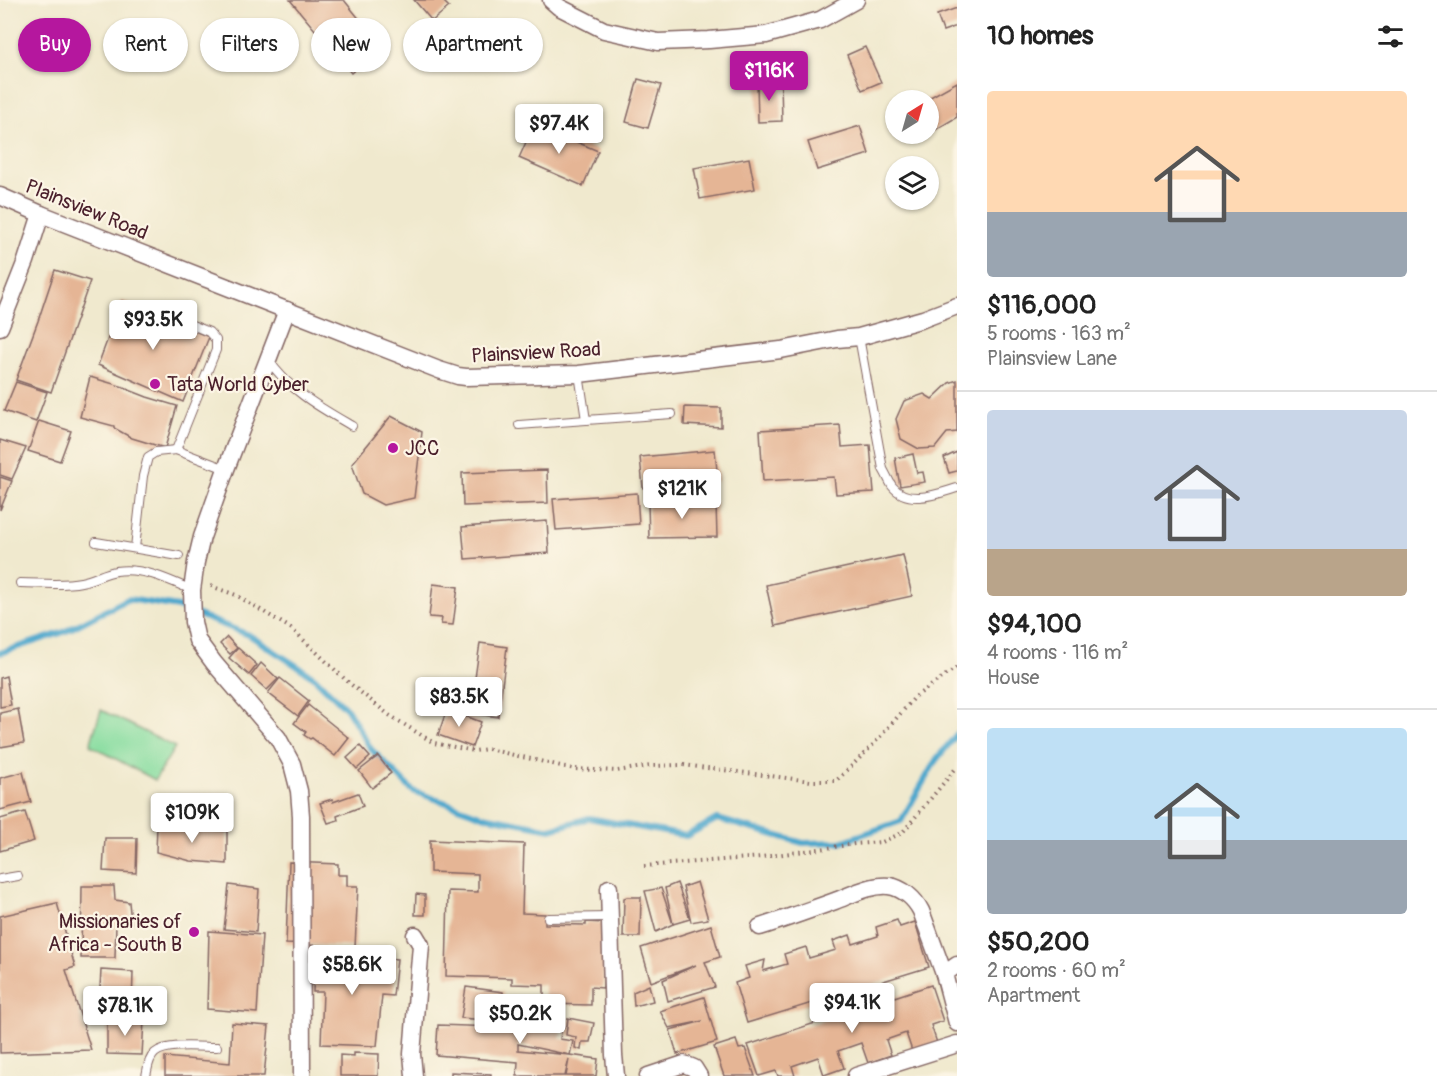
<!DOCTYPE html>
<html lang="en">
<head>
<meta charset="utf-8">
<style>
  :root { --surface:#fff; --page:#f6f6f6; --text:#222; --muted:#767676; --line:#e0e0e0; --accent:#b5179e }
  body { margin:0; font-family:Pangolin,sans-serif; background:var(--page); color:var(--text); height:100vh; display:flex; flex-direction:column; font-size:22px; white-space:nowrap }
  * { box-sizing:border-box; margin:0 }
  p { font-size:20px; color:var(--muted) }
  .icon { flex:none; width:33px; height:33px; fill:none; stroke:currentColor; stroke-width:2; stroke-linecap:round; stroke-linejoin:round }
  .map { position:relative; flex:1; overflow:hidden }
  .details { display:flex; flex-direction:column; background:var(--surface); width:480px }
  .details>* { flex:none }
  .hud { position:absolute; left:18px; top:18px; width:570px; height:54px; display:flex; gap:12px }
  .needle { width:39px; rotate:37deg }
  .buttons { position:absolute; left:885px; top:90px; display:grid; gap:12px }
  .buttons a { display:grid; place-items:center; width:54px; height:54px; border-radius:50%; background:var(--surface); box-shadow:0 2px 4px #0004; font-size:30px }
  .price { position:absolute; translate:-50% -51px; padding:0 14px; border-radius:6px; background:#fff; color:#222; font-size:20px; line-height:39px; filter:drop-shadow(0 2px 3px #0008) }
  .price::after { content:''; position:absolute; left:50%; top:36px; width:18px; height:14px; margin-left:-9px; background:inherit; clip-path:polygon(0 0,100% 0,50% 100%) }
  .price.active { background:var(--accent); color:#fff }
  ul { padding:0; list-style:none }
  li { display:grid; align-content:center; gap:12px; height:318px; padding:0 30px }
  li+li { border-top:2px solid var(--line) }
  li span { display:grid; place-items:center; height:186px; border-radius:6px; color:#555 }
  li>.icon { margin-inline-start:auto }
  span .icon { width:108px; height:108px; fill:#fffc; stroke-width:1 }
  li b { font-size:26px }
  h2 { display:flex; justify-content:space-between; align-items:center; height:72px; padding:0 30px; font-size:26px }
  .pill { padding:0 21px; border-radius:27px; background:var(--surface); box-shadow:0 2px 4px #0004; font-size:21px; line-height:54px }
  .pill.active { background:var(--accent); color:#fff }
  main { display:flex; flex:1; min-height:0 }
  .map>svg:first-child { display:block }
  .green { fill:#88dda0; stroke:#697e66; stroke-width:1.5 }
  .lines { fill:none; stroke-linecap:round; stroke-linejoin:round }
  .stream { stroke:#50a8cd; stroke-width:6 }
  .building { fill:#e5b595; fill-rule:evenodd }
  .lane-casing { stroke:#846664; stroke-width:10 }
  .street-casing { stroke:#846664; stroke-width:19 }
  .path { stroke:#846664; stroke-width:4; stroke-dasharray:1.5 4.5; stroke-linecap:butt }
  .lane { stroke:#fff; stroke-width:8 }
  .street { stroke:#fff; stroke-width:16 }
  .poi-dot { fill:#b5179e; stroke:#fcf5e5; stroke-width:2 }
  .labels { text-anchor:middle; stroke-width:4.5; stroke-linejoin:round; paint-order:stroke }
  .street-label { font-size:20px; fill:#4a1f2b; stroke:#fcf5e5 }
  .poi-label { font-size:20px; fill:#4a1f2b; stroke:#fcf5e5; text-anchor:start }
</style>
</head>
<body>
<main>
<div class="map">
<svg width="957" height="1076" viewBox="0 0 957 1076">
  <rect width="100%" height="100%" fill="#fcf5e5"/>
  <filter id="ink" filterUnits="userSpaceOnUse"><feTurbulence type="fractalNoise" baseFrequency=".0167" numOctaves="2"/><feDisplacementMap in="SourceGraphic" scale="12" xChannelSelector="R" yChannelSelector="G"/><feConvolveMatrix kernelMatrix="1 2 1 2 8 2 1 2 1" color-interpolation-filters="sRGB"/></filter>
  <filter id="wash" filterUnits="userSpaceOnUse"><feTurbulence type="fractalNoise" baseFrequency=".008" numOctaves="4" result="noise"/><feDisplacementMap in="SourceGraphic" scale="24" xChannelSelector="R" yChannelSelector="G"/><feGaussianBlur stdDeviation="1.35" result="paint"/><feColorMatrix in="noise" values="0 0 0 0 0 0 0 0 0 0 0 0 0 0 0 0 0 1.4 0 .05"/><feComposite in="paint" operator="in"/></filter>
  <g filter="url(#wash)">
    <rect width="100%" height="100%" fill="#f0e9ce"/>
    <path class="green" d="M101,710L175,747L155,780L90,745Z"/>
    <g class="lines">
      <path class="stream" d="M0,653L64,632L128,599L178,607L249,635L314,677L348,710L371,749L413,791L483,816L551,829L589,818L686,836L717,819L803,843L841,842L901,821L936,760L957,734"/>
    </g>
    <g id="blocks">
      <g class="building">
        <path d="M290,0H344L382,47L351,73Z"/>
        <path d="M414,0H442L449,7L432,21Z"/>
        <path d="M957,8V26L943,31L937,15Z"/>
        <path d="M865,47L881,82L862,90L847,55Z"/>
        <path d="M638,79L661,85L648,128L626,122Z"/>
        <path d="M757,82H781L782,121L758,122Z"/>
        <path d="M957,82V117L930,133L928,100H925Z"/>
        <path d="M534,124L598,151L583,186L519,158Z"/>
        <path d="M860,126L869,154L817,170L808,142Z"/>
        <path d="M749,158L755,189L700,199L694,168Z"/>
        <path d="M55,270L90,281L51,392L16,380L38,321Z"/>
        <path d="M122,301L209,337L183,402L98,365Z"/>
        <path d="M90,377L124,387V388L147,397L177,406L165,448L132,438L114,428V426L80,417Z"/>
        <path d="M957,380V432L947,433L935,448L919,449L901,439L896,419L904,401L924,394L932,399L949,383Z"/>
        <path d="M16,382L47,392L36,422L4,411Z"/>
        <path d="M685,407L721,408V427L684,425Z"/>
        <path d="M391,416L422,432L414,498L383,505L362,494L352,464Z"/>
        <path d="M39,421L71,431L60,461L28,451Z"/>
        <path d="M840,425L842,447L870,445L874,492L836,494L834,477L763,481L760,430Z"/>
        <path d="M0,440L26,448L12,479L0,475Z"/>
        <path d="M715,450L718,481L643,488L640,457Z"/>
        <path d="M957,452V471L949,473L944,458Z"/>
        <path d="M913,454L917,473L923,472L925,482L900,486L895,458Z"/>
        <path d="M547,470L548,503L463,506L462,473Z"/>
        <path d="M0,477L12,481L0,510Z"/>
        <path d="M637,493L639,524L556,530L553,499Z"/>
        <path d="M716,503L717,537L649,538L648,504Z"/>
        <path d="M547,521L549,553L465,559L462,527Z"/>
        <path d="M903,555L912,596L775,626L766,585Z"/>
        <path d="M433,584L458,587L453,625L441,624L442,618L429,617Z"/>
        <path d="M227,637L237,648L230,654L220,644Z"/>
        <path d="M480,643L507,647L498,717L470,713Z"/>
        <path d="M238,648L257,665L249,675L229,658Z"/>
        <path d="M261,663L278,679L267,690L251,676Z"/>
        <path d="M6,676L11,705L0,707V678Z"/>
        <path d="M280,678L309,701L298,716L268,693Z"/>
        <path d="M308,705L349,738L335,756L312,738L310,739L304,735L306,732L294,723Z"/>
        <path d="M18,709L24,743L0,747V713Z"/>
        <path d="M447,709L481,722L472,747L438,735Z"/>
        <path d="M360,746L370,757L357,769L347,758Z"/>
        <path d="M378,756L391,773L372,788L359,771Z"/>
        <path d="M23,772L31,802L0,810V778Z"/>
        <path d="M358,793L363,806L337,816L338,820L328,823L320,803L332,799L333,802Z"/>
        <path d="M25,812L34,841L0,851V819Z"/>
        <path d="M157,825H197L196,829L227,831V864L191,861L156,852Z"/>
        <path d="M105,838H137L136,873L103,871Z"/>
        <path d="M430,840L524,844L522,913L545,914V924L586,925V922L605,923L603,988L591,987V1005L544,1004V985L512,984V978L446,976L448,891L478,892V874L430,872Z"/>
        <path d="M289,862L338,864V875H347V886H358L355,947L286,944Z"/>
        <path d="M697,882L708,919L691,922L683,887Z"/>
        <path d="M677,883L690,919L673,924L665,888Z"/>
        <path d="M229,885L259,889L256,932L224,929Z"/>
        <path d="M82,886H114L115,900L129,902L131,923L116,924L115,958H81Z"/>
        <path d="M661,888L673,924L656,932L645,891Z"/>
        <path d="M416,894L425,895V915H415Z"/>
        <path d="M627,897H641L640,937H623L624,898Z"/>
        <path d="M57,903L75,967L66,970L91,1050L0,1053V916Z"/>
        <path d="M897,920L900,927L915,922L929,967L747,1023L735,983L749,978L745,966L765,960L763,971L787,964L784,954L806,947L809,958L836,950L833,941L850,935L853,944L878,936L876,927Z"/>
        <path d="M711,925L720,957L705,962L715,987L668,1001L663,980L696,965L651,982L641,948Z"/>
        <path d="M209,931L262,935L257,1013L207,1009Z"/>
        <path d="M314,953L397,959L393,996L382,995L377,1046L321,1044L323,992H313Z"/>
        <path d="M101,970L133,972L132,1007L99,1005Z"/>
        <path d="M649,985L653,1001L634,1006L633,992Z"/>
        <path d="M931,985L943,1021L931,1025L937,1043L912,1051L906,1033L886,1040L891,1055L868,1063L861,1043L838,1051L844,1068L824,1075L818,1057L792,1066L795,1076H778L776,1071L759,1076L748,1045Z"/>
        <path d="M466,987L503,992L504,1016L485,1020L461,1018Z"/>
        <path d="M704,997L717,1042L677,1054L670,1030L703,1021L669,1028L660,1011Z"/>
        <path d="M523,1005L563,1007L564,1028L525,1024L561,1032L560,1039L573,1041L570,1055L598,1059L596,1076H566L569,1059L565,1076H517L518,1062L436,1055L438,1025L522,1028ZM518,1044L570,1055L518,1050Z"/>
        <path d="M568,1018L594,1023L590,1042H582L581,1050L575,1048L576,1037L566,1035Z"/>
        <path d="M107,1020H144L142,1055L107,1054Z"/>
        <path d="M232,1023L269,1026L264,1076H165V1057L230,1063Z"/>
        <path d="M736,1040L739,1049L745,1048L755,1076H724L714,1047Z"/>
        <path d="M354,1053L379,1054L378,1076H340V1055L354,1056Z"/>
        <path d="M451,1072L491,1074V1076H451Z"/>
      </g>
    </g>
  </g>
  <g filter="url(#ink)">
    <use href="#blocks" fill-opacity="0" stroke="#846664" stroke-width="1.5"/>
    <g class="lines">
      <g class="lane-casing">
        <g id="lane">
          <path d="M153,309L209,332L216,340V350L176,450L226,469"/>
          <path d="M859,337L883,469C886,474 889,481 892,486C908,506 937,494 957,488"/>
          <path d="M268,359C288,390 321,408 352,426"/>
          <path d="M579,374L586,420L672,414"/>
          <path d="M519,425L586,420"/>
          <path d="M96,542L179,556"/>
          <path d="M135,548L143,476L148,457L156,452L176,450"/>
          <path d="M20,583C40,583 61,586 81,582C93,580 104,573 116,571C143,567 169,580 192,590"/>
          <path d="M0,879L18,876"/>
          <path d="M548,918L609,917"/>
          <path d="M146,1076C148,1068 148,1059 155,1053C167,1043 201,1047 217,1047"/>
        </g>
      </g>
      <g class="street-casing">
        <g id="street">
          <path d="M551,0L559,7L604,30L658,42L709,40L766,35L820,20L856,0"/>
          <path d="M0,196L41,214L439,370L458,376L466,377L579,374L781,350L837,339L859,337L923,319L957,306"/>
          <path d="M287,310L226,469L202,537L196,562L192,590L193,622L197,640L214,663L278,738L292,764L299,791L301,816L302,1076"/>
          <path d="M0,327L26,261L41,214"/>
          <path d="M609,888L614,1055L616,1076"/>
          <path d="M760,927C785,919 810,910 835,901C851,895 872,884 889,886C903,888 915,899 921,911L944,974L957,1023"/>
          <path d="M944,974L957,965"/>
          <path d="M414,1076L412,1054L421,945L415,935"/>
          <path d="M648,1076L684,1064L694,1068L699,1076"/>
          <path d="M856,1076L957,1044"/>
        </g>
      </g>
      <g class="path">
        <path d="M211,586L236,595L292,629L349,683L389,715L434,743L474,751L488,749L574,769L617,771L650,766L683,765L811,781H836L872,746L915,697L957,667"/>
        <path d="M644,866L762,857L855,844L882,842L902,833L957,767"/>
      </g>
      <use href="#lane" class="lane"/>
      <use href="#street" class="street"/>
    </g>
  </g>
  <g class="poi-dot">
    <circle cx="155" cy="384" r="6"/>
    <circle cx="393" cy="448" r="6"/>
    <circle cx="194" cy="932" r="6"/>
  </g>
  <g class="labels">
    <g class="street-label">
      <text transform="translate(87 209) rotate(22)" y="7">Plainsview Road</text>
      <text transform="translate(536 352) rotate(-3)" y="7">Plainsview Road</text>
    </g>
    <g class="poi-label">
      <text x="167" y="391">Tata World Cyber</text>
      <text x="405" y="455">JCC</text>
      <text x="182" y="928" text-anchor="end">Missionaries of<tspan x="182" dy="23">Africa - South B</tspan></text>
    </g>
  </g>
</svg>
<div class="buttons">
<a><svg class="needle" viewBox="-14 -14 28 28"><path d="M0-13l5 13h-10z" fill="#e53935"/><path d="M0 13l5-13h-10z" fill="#767676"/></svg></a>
<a><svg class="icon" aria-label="layers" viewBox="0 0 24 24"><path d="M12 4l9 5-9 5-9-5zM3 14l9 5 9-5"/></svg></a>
</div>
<b class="price active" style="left:769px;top:102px">$116K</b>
<b class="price" style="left:559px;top:155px">$97.4K</b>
<b class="price" style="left:153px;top:351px">$93.5K</b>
<b class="price" style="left:682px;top:520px">$121K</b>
<b class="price" style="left:459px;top:728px">$83.5K</b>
<b class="price" style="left:192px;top:844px">$109K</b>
<b class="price" style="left:352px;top:996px">$58.6K</b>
<b class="price" style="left:852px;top:1034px">$94.1K</b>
<b class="price" style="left:125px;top:1037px">$78.1K</b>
<b class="price" style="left:520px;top:1045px">$50.2K</b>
<div class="hud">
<a class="pill active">Buy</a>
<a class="pill">Rent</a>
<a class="pill">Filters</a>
<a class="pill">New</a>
<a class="pill">Apartment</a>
</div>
</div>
<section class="details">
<h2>10 homes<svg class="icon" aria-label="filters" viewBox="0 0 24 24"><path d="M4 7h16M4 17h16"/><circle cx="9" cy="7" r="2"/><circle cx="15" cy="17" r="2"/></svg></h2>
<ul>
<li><span style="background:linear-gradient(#ffd9b3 65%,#9aa5b1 0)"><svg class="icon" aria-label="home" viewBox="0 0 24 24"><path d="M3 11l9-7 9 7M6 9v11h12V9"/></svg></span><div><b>$116,000</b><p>5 rooms · 163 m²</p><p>Plainsview Lane</p></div></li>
<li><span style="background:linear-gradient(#c9d6e8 75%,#b9a48a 0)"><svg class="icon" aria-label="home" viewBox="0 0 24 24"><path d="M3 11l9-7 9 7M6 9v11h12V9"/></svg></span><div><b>$94,100</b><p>4 rooms · 116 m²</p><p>House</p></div></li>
<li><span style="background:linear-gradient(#bfe0f5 60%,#9aa5b1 0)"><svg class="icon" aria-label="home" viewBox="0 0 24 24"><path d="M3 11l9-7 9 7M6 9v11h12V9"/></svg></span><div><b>$50,200</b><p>2 rooms · 60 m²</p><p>Apartment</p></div></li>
</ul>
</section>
</main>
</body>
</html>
